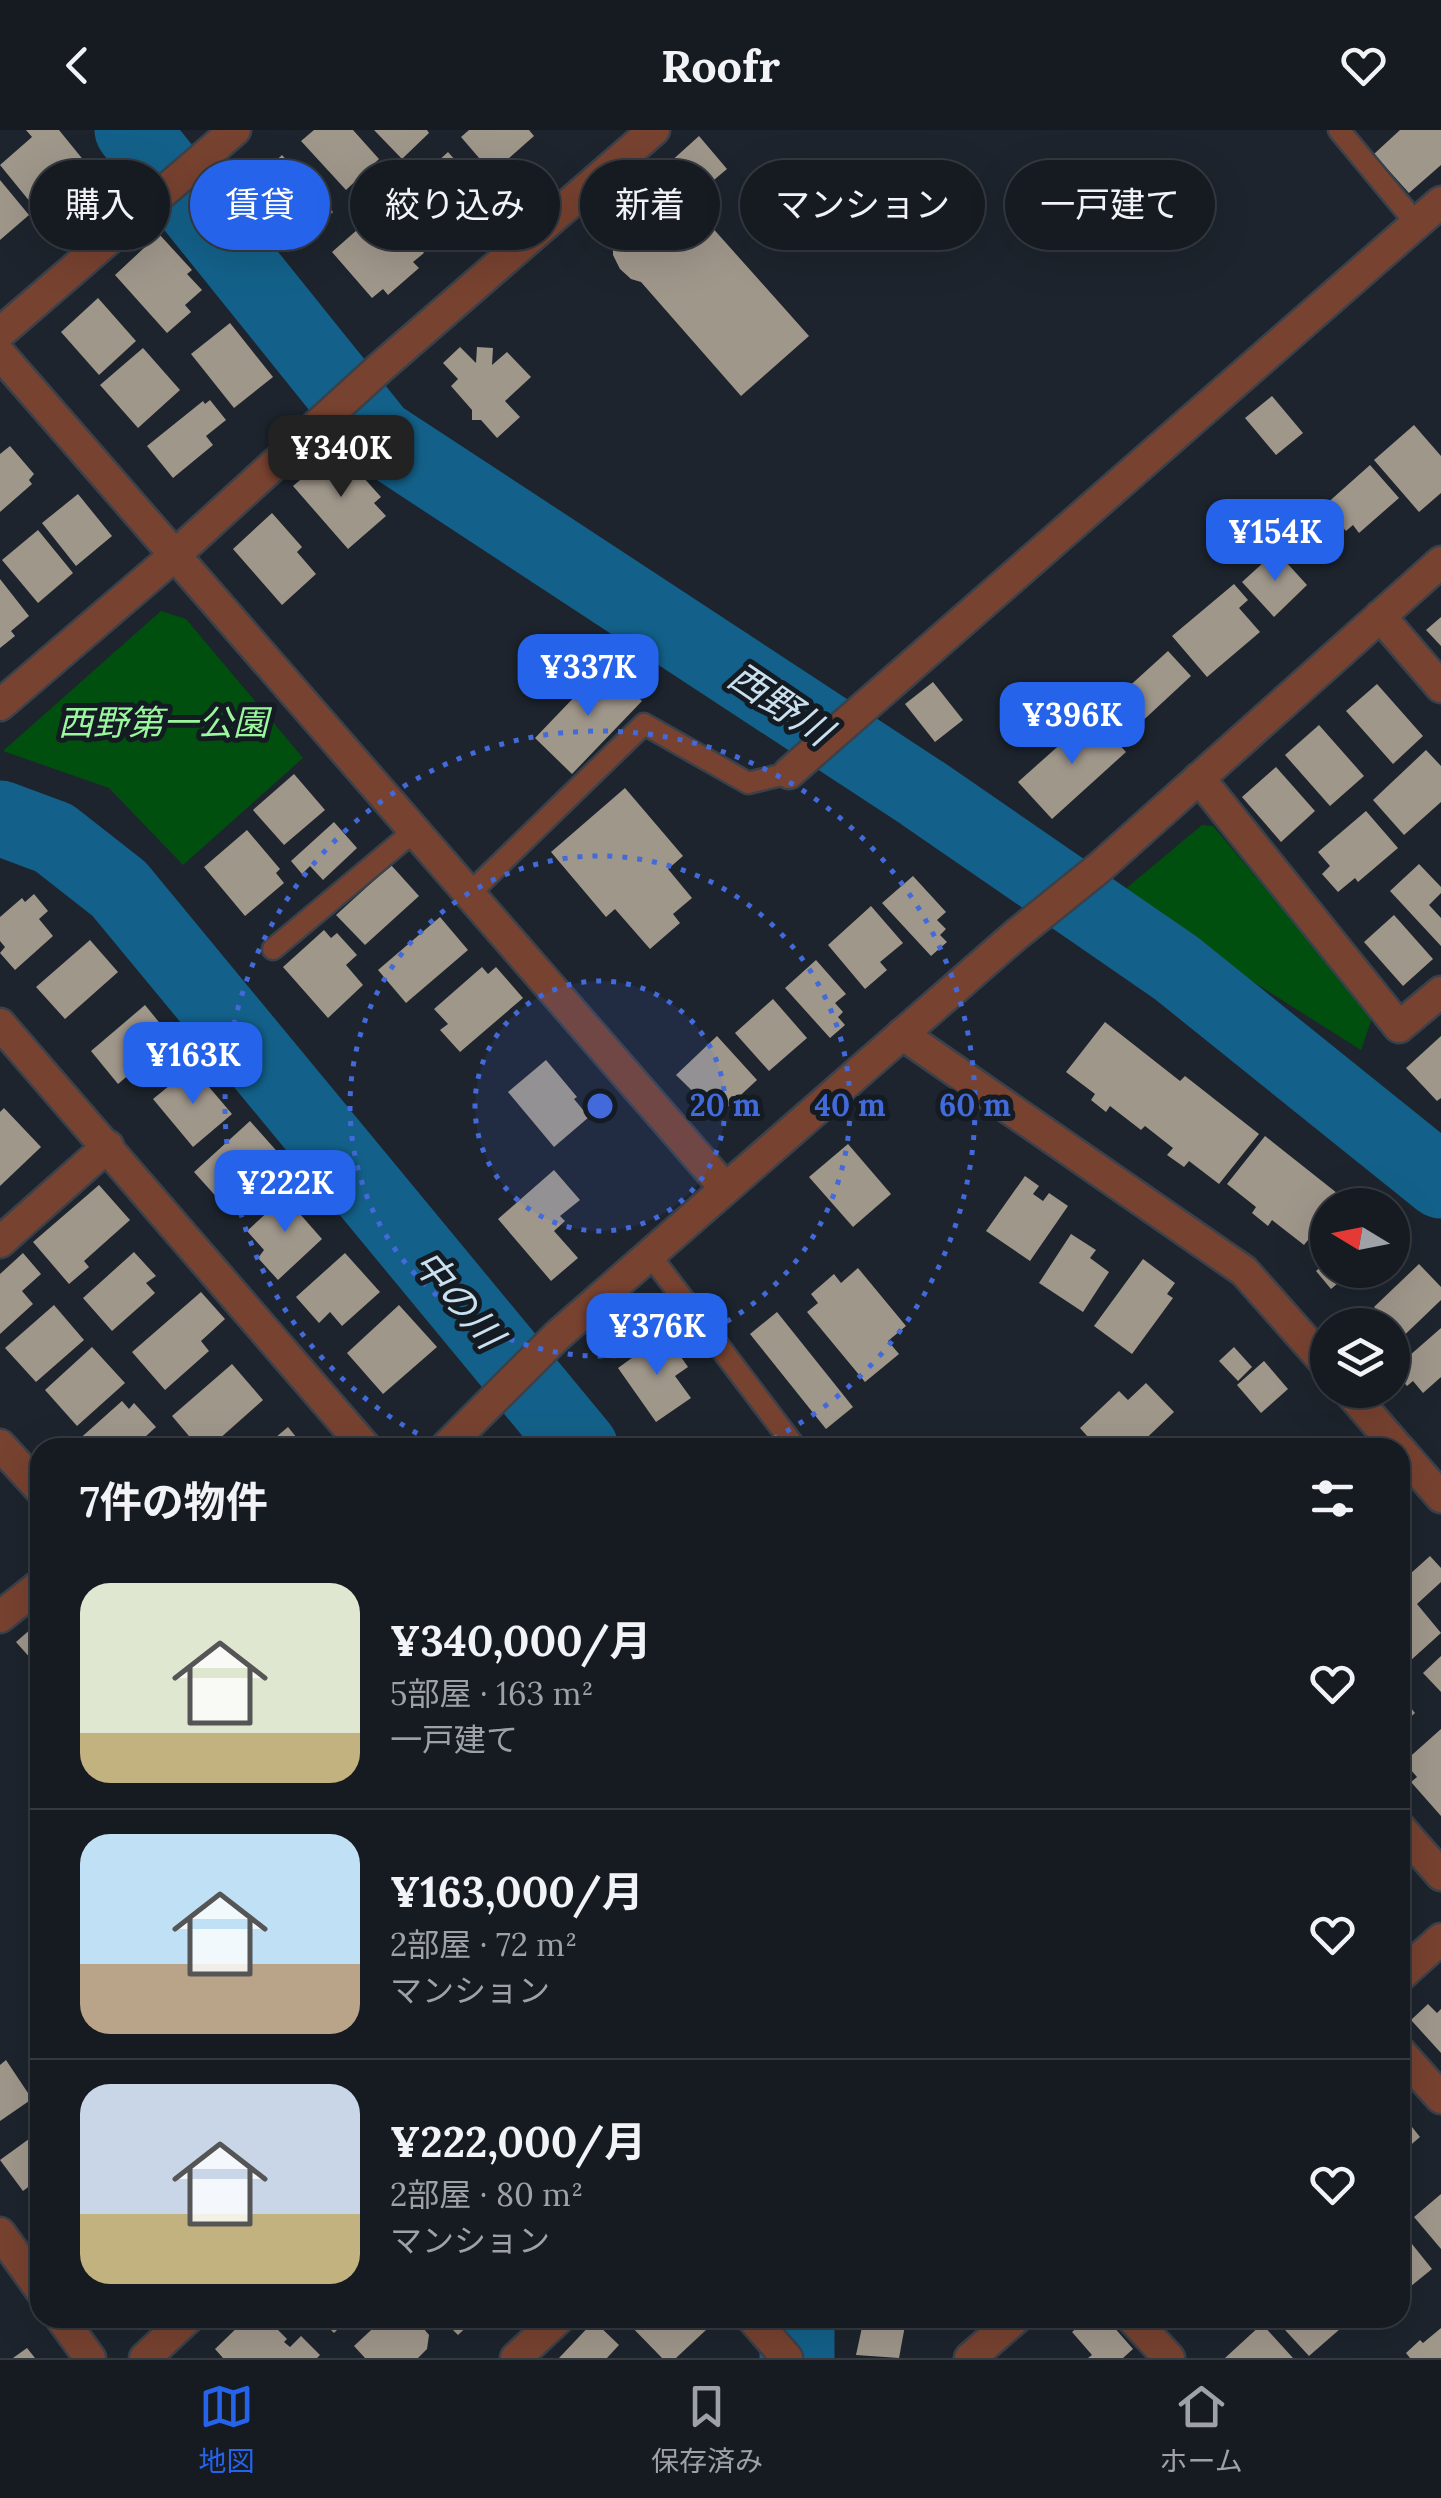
<!DOCTYPE html>
<html lang="ja">
<head>
<meta charset="utf-8">
<style>
  :root { --surface:#161b22; --page:#23282f; --text:#f1f3f6; --muted:#9ea1a5; --line:#353940; --accent:#2563eb }
  body { margin:0; font-family:Lora,"Noto Sans JP",serif; background:var(--page); color:var(--text); height:100vh; display:flex; flex-direction:column; font-size:38px; white-space:nowrap }
  * { box-sizing:border-box; margin:0 }
  p { font-size:32px; color:var(--muted) }
  .icon { flex:none; width:55px; height:55px; fill:none; stroke:currentColor; stroke-width:2; stroke-linecap:round; stroke-linejoin:round }
  .map { position:relative; flex:1; overflow:hidden }
  .side { position:absolute; left:30px; top:1308px; width:1380px; height:890px; display:flex; flex-direction:column; background:var(--surface); border-radius:30px; box-shadow:0 10px 40px #0002,0 0 0 2px var(--line) }
  .side>* { flex:none }
  .hud { position:absolute; left:30px; top:30px; width:1382px; height:90px; display:flex; gap:20px }
  .needle { width:65px; rotate:280deg }
  .tools { position:absolute; left:1310px; top:1058px; display:grid; gap:20px }
  .tools a { display:grid; place-items:center; width:100px; height:100px; border-radius:50%; background:var(--surface); box-shadow:0 10px 40px #0002,0 0 0 2px var(--line); font-size:50px }
  .price { position:absolute; translate:-50% -85px; padding:0 22px; border-radius:20px; background:var(--accent); color:#fff; font-size:32px; line-height:65px; filter:drop-shadow(0 2px 5px #0008) }
  .price::after { content:''; position:absolute; left:50%; top:60px; width:30px; height:22px; margin-left:-15px; background:inherit; clip-path:polygon(0 0,100% 0,50% 100%) }
  .price.active { background:#222; color:#fff }
  ul { padding:0; list-style:none }
  li { display:flex; align-items:center; gap:30px; height:250px; padding:0 50px }
  li+li { border-top:2px solid var(--line) }
  li span { display:grid; place-items:center; flex:none; width:280px; height:200px; border-radius:30px; color:#555 }
  li>.icon { margin-inline-start:auto }
  span .icon { width:120px; height:120px; fill:#fffc; stroke-width:1 }
  li b { font-size:42px }
  h2 { display:flex; justify-content:space-between; align-items:center; height:120px; padding:0 50px; font-size:42px }
  .tag { padding:0 35px; border-radius:45px; background:var(--surface); box-shadow:0 10px 40px #0002,0 0 0 2px var(--line); font-size:35px; line-height:90px }
  .tag.active { background:var(--accent); color:#fff }
  header { display:flex; justify-content:space-between; align-items:center; height:130px; padding:0 50px; background:var(--surface); font-size:45px; font-weight:700 }
  .tabs { display:flex; justify-content:space-around; align-items:center; height:140px; border-top:2px solid var(--line); background:var(--surface); font-size:28px; color:var(--muted) }
  .tabs a { display:grid; justify-items:center; gap:5px }
  .tabs .active { color:var(--accent) }
  .map>svg:first-child { display:block }
  .green { fill:#004f0f }
  .lines { fill:none; stroke-linecap:round; stroke-linejoin:round }
  .river { stroke:#13618a; stroke-width:75 }
  .building { fill:#a0978b }
  .service-casing { stroke:#3a414a; stroke-width:25 }
  .minor-casing { stroke:#3a414a; stroke-width:35 }
  .service { stroke:#784230; stroke-width:20 }
  .minor { stroke:#784230; stroke-width:30 }
  .ring { fill:none; stroke:#426ada; stroke-width:5; stroke-dasharray:5 10 }
  .labels { text-anchor:middle; stroke-width:10; stroke-linejoin:round; paint-order:stroke }
  .park-label { font-size:35px; font-style:italic; fill:#9af79d; stroke:#141b23 }
  .water-label { font-size:38px; font-style:italic; fill:#cbe0ef; stroke:#141b23 }
  .centre { fill:#426ada; stroke:#141b23; stroke-width:5 }
  .ring-label { font-size:30px; text-anchor:middle; font-weight:bold; fill:#426ada; stroke:#141b23; stroke-width:10; stroke-linejoin:round; paint-order:stroke }
</style>
</head>
<body>
<header><svg class="icon" aria-label="back" viewBox="0 0 24 24"><path d="M15 5l-7 7 7 7"/></svg>Roofr<svg class="icon" aria-label="heart" viewBox="0 0 24 24"><path d="M12 20l-8-8c-3-5 5-10 8-4 3-6 11-1 8 4z"/></svg></header>
<div class="map">
<svg width="1441" height="2228" viewBox="0 0 1441 2228">
  <rect width="100%" height="100%" fill="#1d242d"/>
  <g class="green">
    <path d="M161,481L186,489L303,628L183,735L109,658L3,621Z"/>
    <path d="M1202,695L1213,696L1373,885L1361,920L1117,766Z"/>
  </g>
  <g class="lines">
    <g class="river">
      <path d="M132,0L378,306L922,663L1176,838L1441,1051"/>
      <path d="M0,688L54,708L119,759L581,1318"/>
      <path d="M797,2228V2188"/>
    </g>
  </g>
  <g class="building">
    <path d="M26,0H59L85,32L70,44L91,69L53,100L0,35L32,7Z"/>
    <path d="M314,0H353L379,29L346,60L301,11Z"/>
    <path d="M374,0H427L429,3L402,29Z"/>
    <path d="M469,0H529L534,6L492,43L461,7Z"/>
    <path d="M1400,0H1441V35L1409,63L1374,24Z"/>
    <path d="M699,6L727,39L695,66L668,34Z"/>
    <path d="M448,22L480,58L427,105L391,64L420,39L424,44Z"/>
    <path d="M282,25L333,82L308,104L258,47Z"/>
    <path d="M0,50L29,85L0,110Z"/>
    <path d="M685,67L809,206L741,266L641,152L631,149L620,139L613,125V114L621,100L651,97Z"/>
    <path d="M383,77L424,123L413,132L419,138L388,165L383,159L372,168L332,122Z"/>
    <path d="M159,104L192,140L187,144L202,160L185,175L191,182L167,203L115,145Z"/>
    <path d="M98,168L136,211L99,245L61,202Z"/>
    <path d="M230,193L273,247L234,278L191,224Z"/>
    <path d="M460,217L476,233L477,217L493,218L492,235L507,222L531,247L505,271L520,287L497,308L481,290H472V280L451,256L458,249L443,233Z"/>
    <path d="M143,218L180,260L138,298L100,255Z"/>
    <path d="M1272,266L1303,303L1276,325L1245,288Z"/>
    <path d="M210,270L226,290L206,306L213,315L173,348L147,316L203,271L205,274Z"/>
    <path d="M1414,295L1441,326V363L1419,382L1374,330Z"/>
    <path d="M10,316L34,344L29,350L32,354L0,382V324Z"/>
    <path d="M332,323L347,341L353,336L381,367L374,373L386,386L348,419L293,356Z"/>
    <path d="M1370,335L1399,368L1359,403L1353,395L1346,401L1324,376Z"/>
    <path d="M78,364L112,406L76,436L42,393Z"/>
    <path d="M272,383L302,417L297,422L316,444L282,475L233,419Z"/>
    <path d="M38,400L73,443L38,473L2,430Z"/>
    <path d="M1276,421L1307,455L1274,487L1242,452Z"/>
    <path d="M0,449L29,486L11,501L15,506L0,518Z"/>
    <path d="M1234,454L1248,470L1239,478L1260,502L1207,547L1172,506Z"/>
    <path d="M1441,487V516L1426,500Z"/>
    <path d="M1168,521L1191,546L1136,597L1113,571Z"/>
    <path d="M605,535L642,571L572,644L535,608Z"/>
    <path d="M933,552L963,590L935,612L905,574Z"/>
    <path d="M1377,554L1423,606L1393,634L1346,581Z"/>
    <path d="M1093,585L1126,622L1052,689L1018,652Z"/>
    <path d="M1319,595L1364,646L1330,676L1285,625Z"/>
    <path d="M1426,620L1441,636V672L1404,705L1373,670Z"/>
    <path d="M1276,637L1315,681L1281,712L1242,667Z"/>
    <path d="M294,644L325,680L284,715L253,680Z"/>
    <path d="M625,658L683,726L668,739L692,768L673,784L680,793L650,819L615,779L606,787L551,722Z"/>
    <path d="M1366,681L1398,718L1358,752L1355,748L1338,762L1322,744L1330,736L1318,722Z"/>
    <path d="M334,692L357,718L323,750L310,736L302,744L291,731Z"/>
    <path d="M247,700L280,739L276,743L284,753L245,786L204,737Z"/>
    <path d="M1419,734L1441,757V763L1429,775L1441,788V816L1390,761Z"/>
    <path d="M391,735L419,766L365,815L336,785Z"/>
    <path d="M913,746L946,782L937,790L946,799L940,805L947,812L931,826L882,773Z"/>
    <path d="M34,764L48,781L39,789L53,806L15,840L0,823L5,817L0,811V787L22,768L25,772Z"/>
    <path d="M871,776L903,813L880,832L887,840L865,859L828,815Z"/>
    <path d="M1394,785L1433,829L1403,856L1364,812Z"/>
    <path d="M440,787L468,820L406,873L378,840Z"/>
    <path d="M324,800L331,808L337,803L357,825L346,835L363,855L328,888L283,837Z"/>
    <path d="M90,810L118,842L65,889L36,857Z"/>
    <path d="M816,830L846,864L835,873L843,882L838,887L845,895L830,908L785,858Z"/>
    <path d="M482,837L488,844L496,837L523,868L460,922L440,900L448,894L434,879Z"/>
    <path d="M773,869L807,908L769,941L735,903Z"/>
    <path d="M145,875L172,908L118,954L91,921Z"/>
    <path d="M1105,892L1180,951L1185,946L1259,1004L1219,1054L1189,1031L1184,1037L1167,1025L1173,1018L1145,996L1141,1000L1110,976L1106,982L1091,970L1095,964L1066,942Z"/>
    <path d="M717,906L757,950L718,986L676,945Z"/>
    <path d="M1441,906V968L1437,971L1406,938Z"/>
    <path d="M546,930L577,967L574,969L589,987L554,1017L508,962Z"/>
    <path d="M192,937L232,984L193,1017L153,969Z"/>
    <path d="M4,978L41,1017L0,1056V982Z"/>
    <path d="M250,991L282,1027L262,1044L258,1039L221,1072L194,1042Z"/>
    <path d="M1265,1006L1342,1067L1336,1075H1328V1085L1304,1115L1272,1090L1268,1096L1252,1083L1256,1077L1227,1054Z"/>
    <path d="M848,1014L891,1064L853,1097L809,1047Z"/>
    <path d="M554,1040L580,1070L560,1086L565,1091L554,1101L578,1128L551,1151L498,1089Z"/>
    <path d="M1025,1046L1039,1056L1033,1064L1043,1071L1049,1063L1068,1076L1030,1131L986,1101Z"/>
    <path d="M99,1055L130,1090L84,1131L89,1137L69,1154L33,1112Z"/>
    <path d="M294,1058L310,1075L300,1084L322,1109L278,1150L258,1128L264,1120L247,1101Z"/>
    <path d="M1071,1104L1096,1120L1090,1128L1109,1142L1083,1182L1039,1153Z"/>
    <path d="M1328,1120V1140H1371L1357,1152L1350,1143L1331,1159L1316,1141L1324,1134L1319,1128Z"/>
    <path d="M134,1122L156,1146L146,1153L155,1163L112,1201L83,1168Z"/>
    <path d="M23,1123L41,1144L22,1161L33,1174L0,1204V1144Z"/>
    <path d="M345,1123L380,1162L342,1196L330,1182L319,1193L296,1167Z"/>
    <path d="M1143,1129L1175,1153L1167,1164L1173,1168L1132,1224L1094,1196Z"/>
    <path d="M1419,1134L1441,1157V1170L1392,1217V1195H1371L1368,1192L1379,1182L1374,1177Z"/>
    <path d="M858,1138L906,1196L888,1211L899,1224L865,1252L807,1182L818,1173L811,1164L834,1144L841,1153Z"/>
    <path d="M201,1162L225,1189L201,1211L209,1221L165,1260L132,1222Z"/>
    <path d="M54,1175L84,1210L36,1252L5,1218Z"/>
    <path d="M399,1175L437,1217L383,1264L347,1223Z"/>
    <path d="M777,1182L853,1277L826,1299L750,1204Z"/>
    <path d="M1441,1198V1247L1423,1263L1413,1251L1407,1256L1393,1240Z"/>
    <path d="M665,1204L688,1237L675,1246L691,1268L656,1292L618,1238Z"/>
    <path d="M92,1217L125,1253L77,1296L45,1260Z"/>
    <path d="M1234,1217L1252,1237L1238,1251L1219,1231Z"/>
    <path d="M1264,1231L1288,1259L1261,1283L1237,1255Z"/>
    <path d="M232,1234L263,1270L209,1318H199L172,1286Z"/>
    <path d="M1146,1253L1174,1282L1136,1318H1076L1088,1307L1080,1298L1119,1261L1128,1270Z"/>
    <path d="M122,1271L129,1279L134,1273L156,1297L133,1318H81L76,1312Z"/>
    <path d="M288,1297L305,1318H263Z"/>
    <path d="M169,1306L178,1318H155Z"/>
    <path d="M1430,1426L1441,1438V1452L1417,1474L1441,1503L1410,1531L1400,1520V1453Z"/>
    <path d="M40,1491V1539L16,1512Z"/>
    <path d="M1441,1526V1562L1423,1543Z"/>
    <path d="M1400,1565L1415,1583L1400,1596Z"/>
    <path d="M1441,1599V1686L1411,1652L1417,1647L1404,1632Z"/>
    <path d="M1428,1874L1437,1883L1441,1879V1923L1411,1890Z"/>
    <path d="M6,1930L32,1969L0,1991V1935Z"/>
    <path d="M1400,1982L1420,2007L1400,2024Z"/>
    <path d="M40,2001V2048L23,2061L0,2030Z"/>
    <path d="M1441,2064V2119L1414,2087Z"/>
    <path d="M1400,2099L1432,2139L1400,2165Z"/>
    <path d="M247,2188H266L287,2209L284,2212L290,2217L301,2206L320,2225L317,2228H223L215,2219Z"/>
    <path d="M319,2188H349L334,2203Z"/>
    <path d="M384,2188H415L429,2205L427,2219L418,2228H365L354,2216Z"/>
    <path d="M441,2188H476L458,2205Z"/>
    <path d="M623,2188H694L706,2200L676,2228H662Z"/>
    <path d="M864,2188L906,2190L899,2228L856,2225Z"/>
    <path d="M1088,2188H1106L1133,2219L1123,2228H1088L1092,2225L1072,2202Z"/>
    <path d="M1274,2188H1330L1340,2199L1309,2226Z"/>
    <path d="M594,2191L619,2215L607,2228H559Z"/>
    <path d="M1262,2194L1293,2228H1225Z"/>
    <path d="M1441,2198V2228H1410L1406,2223L1420,2210L1423,2213Z"/>
    <path d="M27,2218L35,2228H13Z"/>
  </g>
  <g class="lines">
    <g class="service-casing">
      <g id="service">
        <path d="M1339,0L1416,93"/>
        <path d="M468,765L644,594L748,653L789,643"/>
        <path d="M273,819L413,702"/>
        <path d="M650,1125L796,1318"/>
      </g>
    </g>
    <g class="minor-casing">
      <g id="minor">
        <path d="M0,203L235,0"/>
        <path d="M0,224L725,1058"/>
        <path d="M1380,486L1441,557"/>
        <path d="M0,575L174,426L381,237L654,0"/>
        <path d="M789,643L1441,72"/>
        <path d="M1199,648L1399,897L1441,862"/>
        <path d="M0,894L366,1318"/>
        <path d="M902,904L1244,1141L1328,1236"/>
        <path d="M0,1112L108,1016"/>
        <path d="M1348,1260L1398,1318"/>
        <path d="M0,1315L40,1359"/>
        <path d="M445,1318L557,1206L1017,804L1099,738L1441,432"/>
        <path d="M1400,1320L1441,1367"/>
        <path d="M0,1487L40,1455"/>
        <path d="M1400,1698L1441,1745"/>
        <path d="M1400,1846L1441,1809"/>
        <path d="M1400,1922L1441,1968"/>
        <path d="M0,2103L40,2159"/>
        <path d="M61,2188L90,2228"/>
        <path d="M752,2188L787,2228"/>
        <path d="M1132,2188L1169,2228"/>
        <path d="M145,2228L188,2188"/>
        <path d="M516,2228L559,2188"/>
        <path d="M970,2228L1016,2188"/>
      </g>
    </g>
    <use href="#service" class="service"/>
    <use href="#minor" class="minor"/>
  </g>
  <circle cx="600" cy="976" r="125" fill="#426ada" fill-opacity=".12"/>
  <g class="ring">
    <circle cx="600" cy="976" r="125"/>
    <circle cx="600" cy="976" r="250"/>
    <path d="M444 1317A375 375 0 1 1 756 1317"/>
  </g>
  <g class="labels">
    <g class="park-label">
      <text x="163" y="605">西野第一公園</text>
    </g>
    <g class="water-label">
      <text transform="translate(780 574) rotate(34)" y="13">西野川</text>
      <text transform="translate(458 1169) rotate(50)" y="13">中の川</text>
    </g>
  </g>
  <circle cx="600" cy="976" r="15" class="centre"/>
  <g class="ring-label">
    <text x="725" y="986">20 m</text>
    <text x="850" y="986">40 m</text>
    <text x="975" y="986">60 m</text>
  </g>
</svg>
<div class="tools">
<a><svg class="needle" viewBox="-14 -14 28 28"><path d="M0-13l5 13h-10z" fill="#e53935"/><path d="M0 13l5-13h-10z" fill="#9ea1a5"/></svg></a>
<a><svg class="icon" aria-label="layers" viewBox="0 0 24 24"><path d="M12 4l9 5-9 5-9-5zM3 14l9 5 9-5"/></svg></a>
</div>
<b class="price active" style="left:341px;top:370px">¥340K</b>
<b class="price" style="left:1275px;top:454px">¥154K</b>
<b class="price" style="left:588px;top:589px">¥337K</b>
<b class="price" style="left:1072px;top:637px">¥396K</b>
<b class="price" style="left:193px;top:977px">¥163K</b>
<b class="price" style="left:285px;top:1105px">¥222K</b>
<b class="price" style="left:657px;top:1248px">¥376K</b>
<div class="hud">
<a class="tag">購入</a>
<a class="tag active">賃貸</a>
<a class="tag">絞り込み</a>
<a class="tag">新着</a>
<a class="tag">マンション</a>
<a class="tag">一戸建て</a>
</div>
<section class="side">
<h2>7件の物件<svg class="icon" aria-label="filters" viewBox="0 0 24 24"><path d="M4 7h16M4 17h16"/><circle cx="9" cy="7" r="2"/><circle cx="15" cy="17" r="2"/></svg></h2>
<ul>
<li><span style="background:linear-gradient(#dfe7d0 75%,#c2b280 0)"><svg class="icon" aria-label="home" viewBox="0 0 24 24"><path d="M3 11l9-7 9 7M6 9v11h12V9"/></svg></span><div><b>¥340,000/月</b><p>5部屋 · 163 m²</p><p>一戸建て</p></div><svg class="icon" aria-label="heart" viewBox="0 0 24 24"><path d="M12 20l-8-8c-3-5 5-10 8-4 3-6 11-1 8 4z"/></svg></li>
<li><span style="background:linear-gradient(#bfe0f5 65%,#b9a48a 0)"><svg class="icon" aria-label="home" viewBox="0 0 24 24"><path d="M3 11l9-7 9 7M6 9v11h12V9"/></svg></span><div><b>¥163,000/月</b><p>2部屋 · 72 m²</p><p>マンション</p></div><svg class="icon" aria-label="heart" viewBox="0 0 24 24"><path d="M12 20l-8-8c-3-5 5-10 8-4 3-6 11-1 8 4z"/></svg></li>
<li><span style="background:linear-gradient(#c9d6e8 65%,#c2b280 0)"><svg class="icon" aria-label="home" viewBox="0 0 24 24"><path d="M3 11l9-7 9 7M6 9v11h12V9"/></svg></span><div><b>¥222,000/月</b><p>2部屋 · 80 m²</p><p>マンション</p></div><svg class="icon" aria-label="heart" viewBox="0 0 24 24"><path d="M12 20l-8-8c-3-5 5-10 8-4 3-6 11-1 8 4z"/></svg></li>
</ul>
</section>
</div>
<nav class="tabs">
<a class="active"><svg class="icon" aria-label="map" viewBox="0 0 24 24"><path d="M3 6l6-2 6 2 6-2v14l-6 2-6-2-6 2zM9 4v14M15 6v14"/></svg>地図</a>
<a><svg class="icon" aria-label="saved" viewBox="0 0 24 24"><path d="M7 4h10v16l-5-4-5 4z"/></svg>保存済み</a>
<a><svg class="icon" aria-label="home" viewBox="0 0 24 24"><path d="M3 11l9-7 9 7M6 9v11h12V9"/></svg>ホーム</a>
</nav>
</body>
</html>
